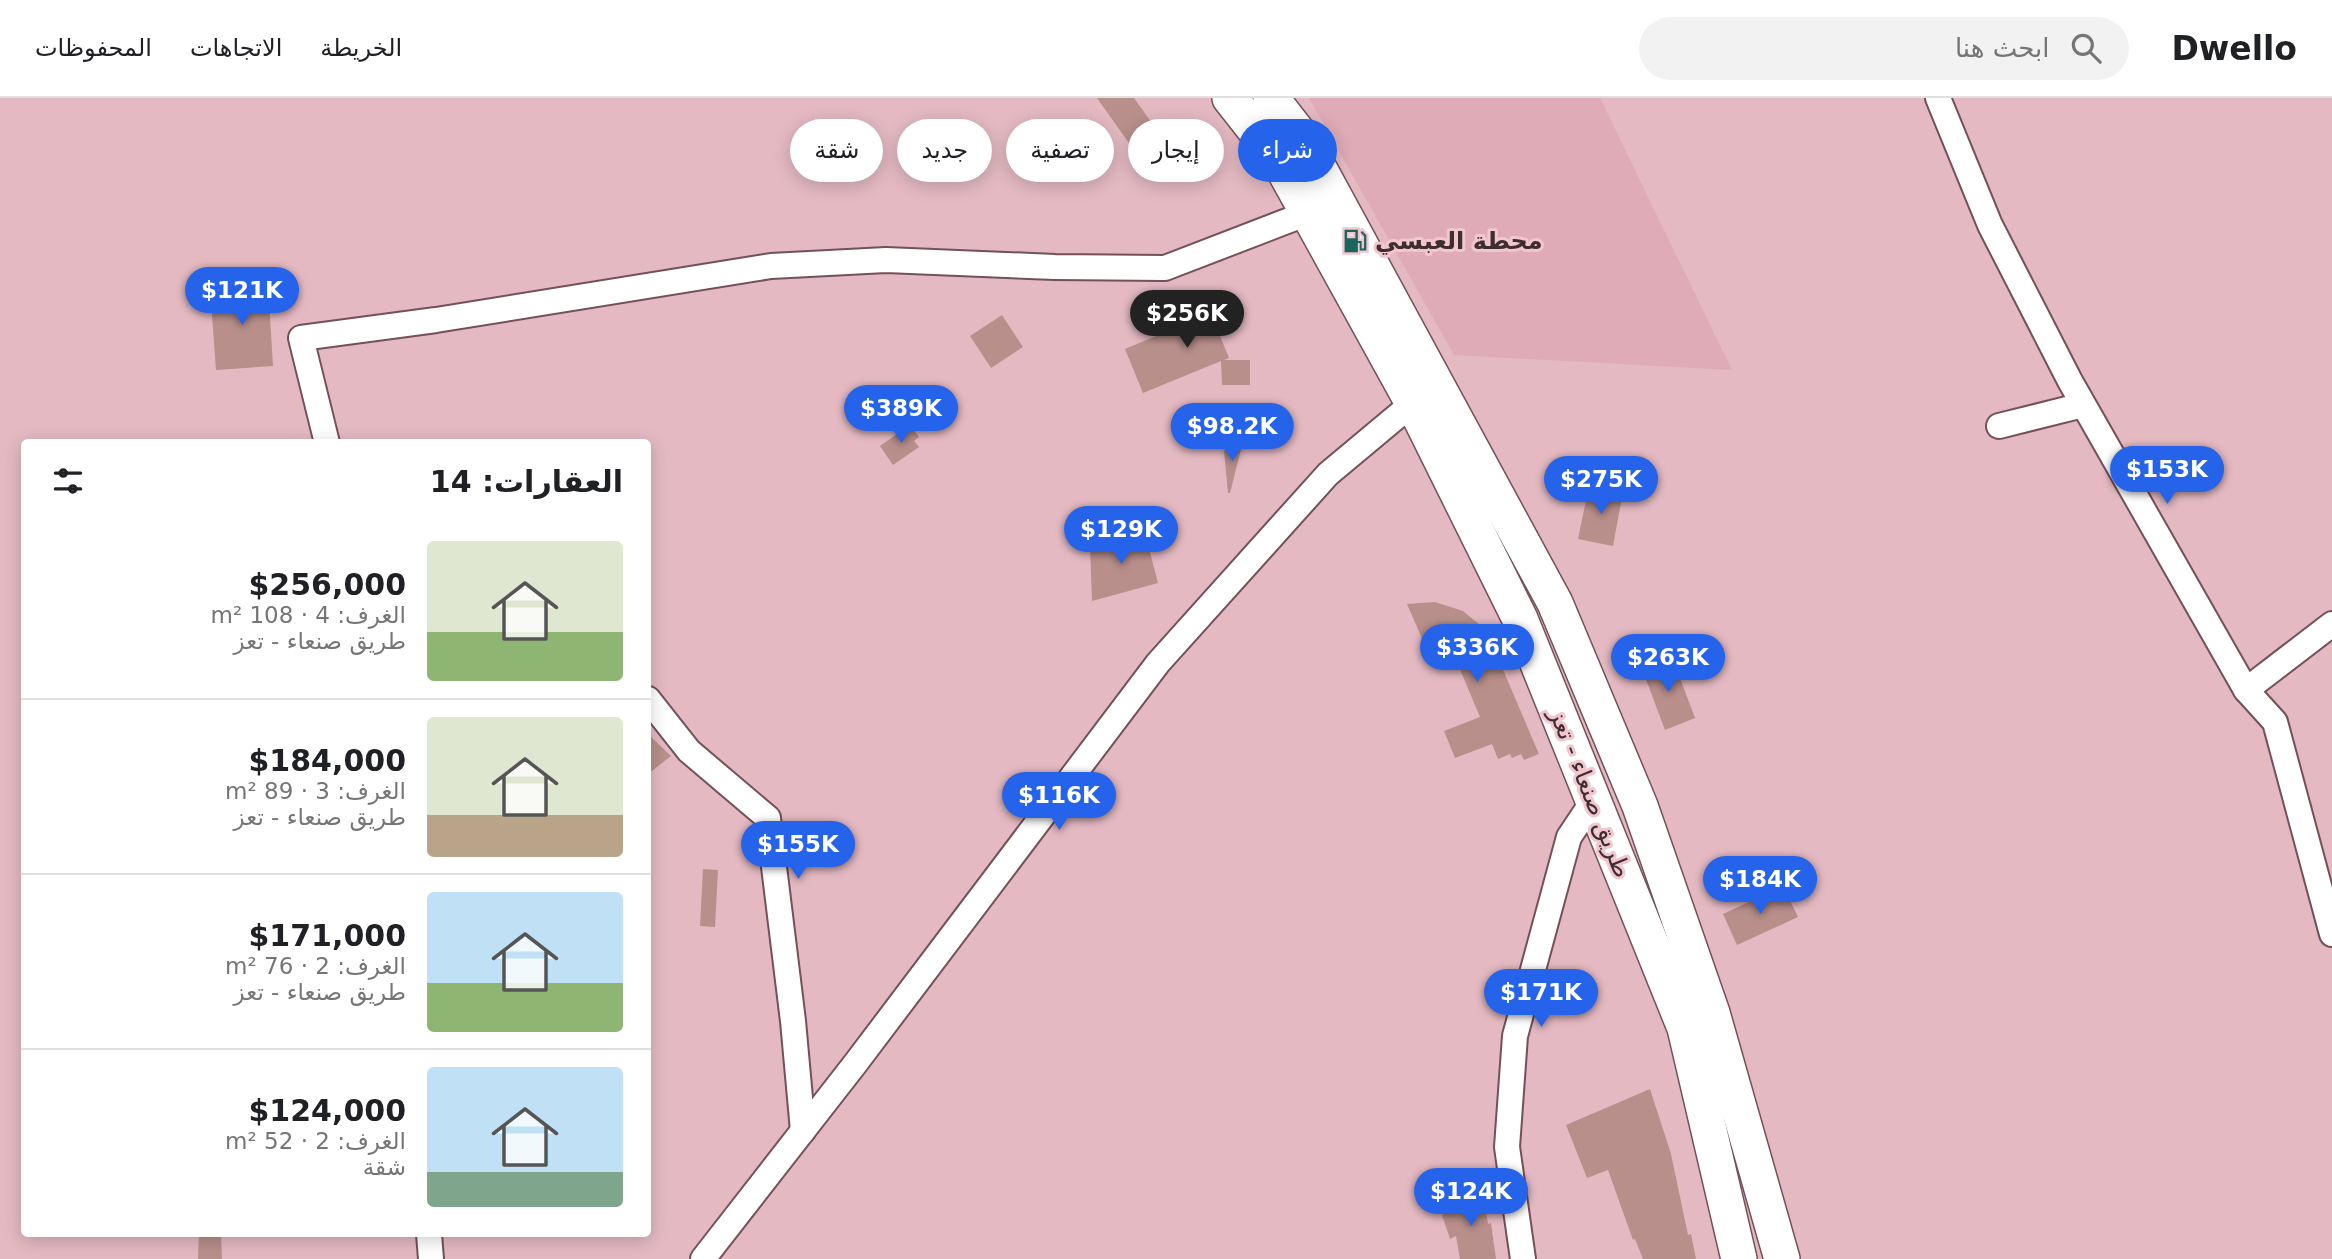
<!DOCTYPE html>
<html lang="ar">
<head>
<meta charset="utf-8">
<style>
  :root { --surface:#fff; --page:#f2f2f2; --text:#202124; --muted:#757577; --line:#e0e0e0; --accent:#2563eb }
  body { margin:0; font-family:"DejaVu Sans","Noto Sans Arabic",sans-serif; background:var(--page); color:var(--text); direction:rtl; height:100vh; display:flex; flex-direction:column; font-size:26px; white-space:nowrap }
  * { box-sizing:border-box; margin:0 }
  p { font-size:23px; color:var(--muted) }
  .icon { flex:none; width:38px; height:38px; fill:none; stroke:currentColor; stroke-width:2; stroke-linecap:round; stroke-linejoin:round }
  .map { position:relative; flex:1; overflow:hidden; direction:ltr }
  .drawer { position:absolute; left:21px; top:341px; width:630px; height:798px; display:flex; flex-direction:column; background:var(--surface); border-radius:7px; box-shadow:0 4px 18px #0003; direction:rtl }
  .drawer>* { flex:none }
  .banner { position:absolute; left:672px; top:21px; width:665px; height:63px; direction:rtl; display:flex; gap:14px }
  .price { position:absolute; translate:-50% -60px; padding:0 16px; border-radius:24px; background:var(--accent); color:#fff; font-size:23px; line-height:46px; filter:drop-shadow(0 2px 4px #0008) }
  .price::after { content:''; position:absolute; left:50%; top:42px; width:21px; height:16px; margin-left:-10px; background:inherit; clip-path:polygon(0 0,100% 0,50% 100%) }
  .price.selected { background:#222; color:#fff }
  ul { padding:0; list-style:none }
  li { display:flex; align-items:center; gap:21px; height:175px; padding:0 28px }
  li+li { border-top:2px solid var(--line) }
  li span { display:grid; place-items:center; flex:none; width:196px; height:140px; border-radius:7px; color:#555 }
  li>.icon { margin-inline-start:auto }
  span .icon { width:84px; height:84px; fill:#fffc; stroke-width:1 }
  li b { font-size:30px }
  h2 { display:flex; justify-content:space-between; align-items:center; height:84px; padding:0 28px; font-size:30px }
  .chip { padding:0 24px; border-radius:32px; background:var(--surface); box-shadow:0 4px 18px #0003; font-size:24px; line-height:63px }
  .chip.selected { background:var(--accent); color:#fff }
  header { display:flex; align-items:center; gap:42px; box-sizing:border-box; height:98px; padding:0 35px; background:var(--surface); border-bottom:2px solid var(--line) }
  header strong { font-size:33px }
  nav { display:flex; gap:38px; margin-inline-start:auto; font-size:24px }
  .search { width:490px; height:63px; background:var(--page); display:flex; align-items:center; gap:18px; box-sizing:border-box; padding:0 24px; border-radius:38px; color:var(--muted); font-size:26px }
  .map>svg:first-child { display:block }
  .built { fill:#deabb6 }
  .building { fill:#b88f8b }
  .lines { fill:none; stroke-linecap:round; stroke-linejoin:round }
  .minor-casing { stroke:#745058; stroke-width:28 }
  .highway-casing { stroke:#745058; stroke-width:38 }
  .minor { stroke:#fff; stroke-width:24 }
  .highway { stroke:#fff; stroke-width:35 }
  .labels { text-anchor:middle; stroke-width:6; stroke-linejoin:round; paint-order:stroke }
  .poi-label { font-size:24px; font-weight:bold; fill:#3e2d31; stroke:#f1c6cf; text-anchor:start }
  .street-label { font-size:24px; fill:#3e2d31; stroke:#f1c6cf }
</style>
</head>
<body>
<header>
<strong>Dwello</strong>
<div class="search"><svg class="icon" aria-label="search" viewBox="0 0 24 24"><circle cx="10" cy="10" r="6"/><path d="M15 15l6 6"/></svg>ابحث هنا</div>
<nav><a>الخريطة</a><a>الاتجاهات</a><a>المحفوظات</a></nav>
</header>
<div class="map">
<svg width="2332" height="1161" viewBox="0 0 2332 1161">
  <rect width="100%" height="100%" fill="#e4b9c2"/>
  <path class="built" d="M1309,0H1600L1732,272L1454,257Z"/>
  <g class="building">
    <path d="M1097,0H1134L1177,60L1161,72L1136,55Z"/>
    <path d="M268,186L273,268L216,272L210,190Z"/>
    <path d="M1218,198L1225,214L1220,216L1224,224L1219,226L1222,232L1218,233L1229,260L1224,262H1250V287H1222L1221,263L1143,295L1125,251L1163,235L1159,226L1193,212L1192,209Z"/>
    <path d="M1002,217L1023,249L991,270L970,238Z"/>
    <path d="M910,327L919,339L914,343L919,349L893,367L880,348Z"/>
    <path d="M1243,343L1230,395H1228L1224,353Z"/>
    <path d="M1589,388L1623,394L1613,448L1578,441Z"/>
    <path d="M1144,431L1158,485L1092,503L1090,448Z"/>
    <path d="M1435,504L1463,513L1486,532L1539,656L1524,662L1521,656L1512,660L1510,656L1498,661L1492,646L1455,660L1444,633L1480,619L1448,543L1427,552L1407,506Z"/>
    <path d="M1672,559L1695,620L1665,632L1642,571Z"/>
    <path d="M648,636L671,658L648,676Z"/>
    <path d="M703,771L718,772L715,829L700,828Z"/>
    <path d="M1783,788L1798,819L1737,847L1723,816Z"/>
    <path d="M1650,991L1671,1056L1688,1137L1691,1136L1696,1161H1643L1635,1141L1633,1142L1608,1072L1587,1080L1566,1027Z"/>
    <path d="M1482,1091L1488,1126L1491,1125L1496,1161H1460L1456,1138L1450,1141L1442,1117L1461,1109L1456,1102Z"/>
    <path d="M199,1136H221L222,1161H198Z"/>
  </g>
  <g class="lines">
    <g class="minor-casing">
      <g id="minor">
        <path d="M1938,0L1990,127L2070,283L2246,592L2275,624L2332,836"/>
        <path d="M1999,328L2083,307"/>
        <path d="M327,345L301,240L436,222L771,168L886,162L1055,169L1165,170L1308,115"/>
        <path d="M2246,592L2332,526"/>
        <path d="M648,601L689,653L768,720L793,923L803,1033"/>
        <path d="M429,1136L431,1161"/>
        <path d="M703,1161L855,966L1158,565L1328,376L1413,305"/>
        <path d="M1523,1161L1507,1049L1515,938L1569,739L1593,703"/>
      </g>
    </g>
    <g class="highway-casing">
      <g id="highway">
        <path d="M1230,0L1278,61L1308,115L1413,305L1520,521L1685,930L1739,1161"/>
        <path d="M1271,0L1303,41L1555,505L1640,708L1712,915L1782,1161"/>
      </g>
    </g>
    <use href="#minor" class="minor"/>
    <use href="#highway" class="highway"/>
  </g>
  <defs>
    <g id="fuel-bare" transform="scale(1.89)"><path d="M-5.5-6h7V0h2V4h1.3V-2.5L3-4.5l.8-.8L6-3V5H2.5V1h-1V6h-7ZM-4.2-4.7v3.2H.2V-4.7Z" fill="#1b655d" stroke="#f1c6cf" stroke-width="2.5" paint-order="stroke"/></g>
  </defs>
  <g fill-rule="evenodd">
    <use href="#fuel-bare" x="1355" y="143"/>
  </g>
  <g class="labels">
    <g class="poi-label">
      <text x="1375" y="151">محطة العبسي</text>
    </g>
    <g class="street-label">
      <text transform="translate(1590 695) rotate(68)" y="8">طريق صنعاء - تعز</text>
    </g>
  </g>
</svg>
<b class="price" style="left:242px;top:229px">$121K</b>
<b class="price selected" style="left:1187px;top:252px">$256K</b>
<b class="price" style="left:901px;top:347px">$389K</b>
<b class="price" style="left:1232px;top:365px">$98.2K</b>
<b class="price" style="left:2167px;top:408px">$153K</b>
<b class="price" style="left:1601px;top:418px">$275K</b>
<b class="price" style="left:1121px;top:468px">$129K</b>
<b class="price" style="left:1477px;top:586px">$336K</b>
<b class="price" style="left:1668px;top:596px">$263K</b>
<b class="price" style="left:1059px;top:734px">$116K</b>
<b class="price" style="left:798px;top:783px">$155K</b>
<b class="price" style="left:1760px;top:818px">$184K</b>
<b class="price" style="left:1541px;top:931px">$171K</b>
<b class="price" style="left:1471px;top:1130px">$124K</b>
<div class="banner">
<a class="chip selected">شراء</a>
<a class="chip">إيجار</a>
<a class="chip">تصفية</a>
<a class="chip">جديد</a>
<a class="chip">شقة</a>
</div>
<section class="drawer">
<h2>العقارات: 14<svg class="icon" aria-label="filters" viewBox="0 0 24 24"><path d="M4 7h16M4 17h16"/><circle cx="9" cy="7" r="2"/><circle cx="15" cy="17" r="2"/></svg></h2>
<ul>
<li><span style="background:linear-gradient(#dfe7d0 65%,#8fb573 0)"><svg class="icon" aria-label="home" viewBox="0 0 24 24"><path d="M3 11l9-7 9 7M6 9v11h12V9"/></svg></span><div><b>$256,000</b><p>الغرف: 4 · 108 m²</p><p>طريق صنعاء - تعز</p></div></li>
<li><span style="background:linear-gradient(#dfe7d0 70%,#b9a48a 0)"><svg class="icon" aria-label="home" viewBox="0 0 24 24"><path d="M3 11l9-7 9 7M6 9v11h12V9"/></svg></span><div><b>$184,000</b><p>الغرف: 3 · 89 m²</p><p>طريق صنعاء - تعز</p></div></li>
<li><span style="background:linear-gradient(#bfe0f5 65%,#8fb573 0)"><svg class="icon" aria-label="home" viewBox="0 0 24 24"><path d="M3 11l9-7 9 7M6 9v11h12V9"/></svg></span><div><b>$171,000</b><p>الغرف: 2 · 76 m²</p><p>طريق صنعاء - تعز</p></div></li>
<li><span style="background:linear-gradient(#bfe0f5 75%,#7fa58c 0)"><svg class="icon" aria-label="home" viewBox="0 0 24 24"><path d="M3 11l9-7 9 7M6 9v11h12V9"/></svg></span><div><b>$124,000</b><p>الغرف: 2 · 52 m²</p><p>شقة</p></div></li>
</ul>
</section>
</div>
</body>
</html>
